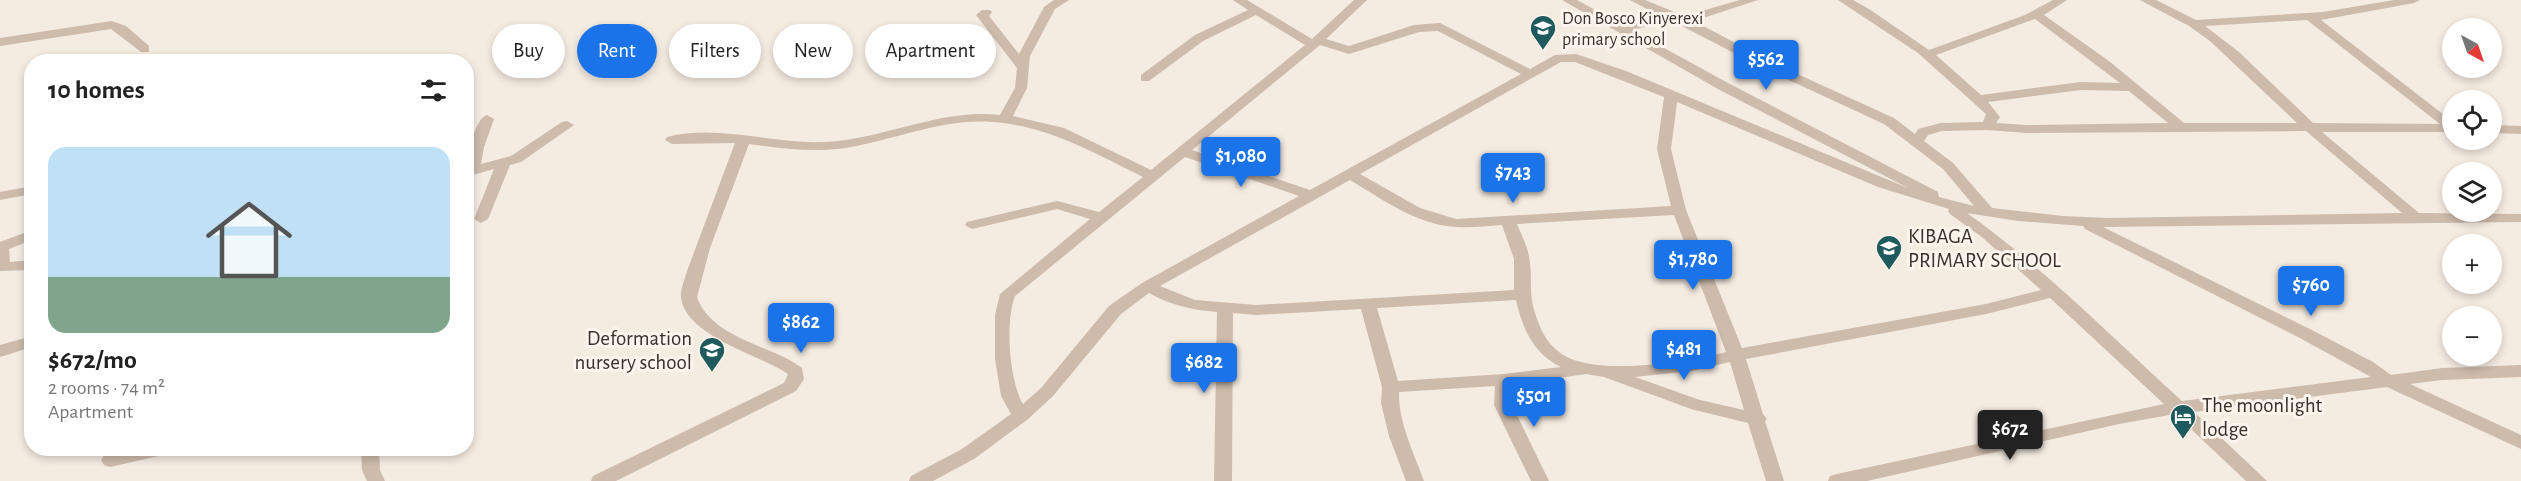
<!DOCTYPE html>
<html lang="en">
<head>
<meta charset="utf-8">
<style>
  :root { --surface:#fff; --page:#f6f6f6; --text:#222; --muted:#767676; --line:#e0e0e0; --accent:#1a73e8 }
  body { margin:0; font-family:"Alegreya Sans",sans-serif; background:var(--page); color:var(--text); height:100vh; display:flex; flex-direction:column; font-size:22px; white-space:nowrap }
  * { box-sizing:border-box; margin:0 }
  p { font-size:20px; color:var(--muted) }
  .icon { flex:none; width:33px; height:33px; fill:none; stroke:currentColor; stroke-width:2; stroke-linecap:round; stroke-linejoin:round }
  .map { position:relative; flex:1; overflow:hidden }
  .sheet { position:absolute; left:24px; top:54px; width:450px; height:402px; display:flex; flex-direction:column; background:var(--surface); border-radius:24px; box-shadow:0 3px 9px #0003 }
  .sheet>* { flex:none }
  .banner { position:absolute; left:492px; top:24px; width:570px; height:54px; display:flex; gap:12px }
  .needle { width:39px; rotate:140deg }
  .buttons { position:absolute; left:2442px; top:18px; display:grid; gap:12px }
  .buttons a { display:grid; place-items:center; width:60px; height:60px; border-radius:50%; background:var(--surface); box-shadow:0 3px 9px #0003; font-size:30px }
  .price { position:absolute; translate:-50% -51px; padding:0 14px; border-radius:6px; background:var(--accent); color:#fff; font-size:20px; line-height:39px; filter:drop-shadow(0 2px 3px #0008) }
  .price::after { content:''; position:absolute; left:50%; top:36px; width:18px; height:14px; margin-left:-9px; background:inherit; clip-path:polygon(0 0,100% 0,50% 100%) }
  .price.on { background:#222; color:#fff }
  ul { padding:0; list-style:none }
  li { display:grid; align-content:center; gap:12px; height:318px; padding:0 24px }
  li+li { border-top:2px solid var(--line) }
  li span { display:grid; place-items:center; height:186px; border-radius:18px; color:#555 }
  li>.icon { margin-inline-start:auto }
  span .icon { width:108px; height:108px; fill:#fffc; stroke-width:1 }
  li b { font-size:26px }
  h2 { display:flex; justify-content:space-between; align-items:center; height:72px; padding:0 24px; font-size:26px }
  .tag { padding:0 21px; border-radius:27px; background:var(--surface); box-shadow:0 3px 9px #0003; font-size:21px; line-height:54px }
  .tag.on { background:var(--accent); color:#fff }
  .map>svg:first-child { display:block }
  .lines { fill:none; stroke-linecap:round; stroke-linejoin:round }
  .minor { fill:#cdbbac; fill-rule:evenodd }
  .labels { text-anchor:middle; stroke-width:6; stroke-linejoin:round; paint-order:stroke }
  .far-poi-label { font-size:18px; fill:#3b302b; stroke:#fbf5ee; text-anchor:start }
  .poi-label { font-size:21px; fill:#3b302b; stroke:#fbf5ee; text-anchor:start }
</style>
</head>
<body>
<div class="map">
<svg width="2521" height="481" viewBox="0 0 2521 481">
  <rect width="100%" height="100%" fill="#f4ebe1"/>
  <g class="lines">
    <g class="minor">
      <path d="M1054,0H1069L1055,9L1030,56L1027,88L1013,116L1064,128L1151,170L1305,45L1256,15L1203,41L1149,81H1141V75L1195,35L1248,10L1233,0H1247L1312,39L1354,0H1367L1326,39L1349,46L1414,25L1440,23L1530,69L1555,55L1576,54L1626,71L1908,188L1718,89L1562,0H1577L1626,27L1632,22L1662,17L1630,0H1645L1684,16L1740,0H1758L1694,21L1773,63L1894,118L1915,134L1918,129L1941,123L1983,122L1986,114L1918,53L1838,0H1853L1869,9L1929,50L2025,15L2053,0H2067L2044,15L2109,61L2184,123H2297L2210,41L2189,26L2140,0H2156L2196,20L2323,12L2394,0H2420L2414,3L2321,20L2452,121V132H2322L2419,213L2521,214V222L2103,227L2310,329L2373,362L2391,375L2442,368L2521,365V377L2442,380L2410,384L2521,435V449L2387,387L2194,412L2267,481H2246L2175,414L2119,424L1867,481H1828L1830,476L1837,474L2164,404L2050,298L1986,314L1746,359L1763,414L1767,419L1765,421L1784,481H1766L1748,423L1691,409L1604,377L1586,374L1512,385V405L1549,481H1531L1494,405L1495,386L1399,392C1398,422 1414,453 1424,481H1406L1389,436L1381,403L1382,387L1361,309L1256,315L1233,313L1232,481H1214L1217,312C1192,310 1170,305 1149,293L1121,314L1053,396L1027,420L974,459L933,481H909L911,476L962,449L1011,414L1001,396L995,359V315L1000,294L1090,219L1057,209L972,229L965,225L967,222L1057,201L1099,212L1143,177C1094,153 1048,126 993,122C942,118 895,140 845,148C812,153 781,148 749,144L710,248L697,297C710,335 762,344 793,362L802,368L804,379L796,391L616,481H591L593,476L784,383L788,374C760,355 686,336 681,298C680,289 685,279 687,271L735,143L672,144L665,140L667,137C718,124 772,144 823,142C884,140 939,108 1000,115L1015,88L1017,68L976,15L982,10H990L992,12L989,16L1019,54L1044,7ZM2035,19L2120,83L2081,82L1981,95L1936,55ZM2307,20L2440,124L2313,123L2239,52L2205,26ZM1674,22L1765,69L1884,124L1943,169L1974,206L1939,197L1938,192L1728,83L1635,32L1640,28ZM1438,31L1521,74L1310,190L1192,150L1320,45L1349,54L1419,32ZM1561,62H1575L1664,97L1657,149L1671,206L1456,219L1420,208L1360,174ZM2081,90L2129,91L2168,123L2027,125L1996,123L2000,117L1988,102ZM1677,102L1878,187L1949,209L1948,211L1950,214L1983,238L2041,290L1986,304L1742,348L1686,210L1671,149ZM1987,130L2027,133L2306,131L2402,213L2108,218L2063,216L1992,208L1953,163L1924,141L1928,135L1942,131ZM1185,157L1299,196L1142,283L1109,306L1041,388L1023,404C1009,380 1005,322 1015,296ZM1350,180C1382,199 1417,225 1456,227C1471,228 1487,226 1502,225L1514,259V290L1256,305L1195,300L1160,286ZM1967,213L2018,221L2083,226L2085,229L2298,337L2371,377L2182,401C2112,337 2044,268 1967,213ZM1674,215L1726,352C1688,362 1591,378 1559,352C1546,342 1540,329 1535,313C1529,296 1532,281 1530,263C1529,249 1522,236 1517,224ZM1516,300C1522,328 1534,355 1561,367L1504,374L1398,381L1377,308ZM1730,362L1744,410L1700,400L1635,377L1691,371Z"/>
      <path d="M112,21L126,26L149,46V52H141L111,29L0,46V38Z"/>
      <path d="M487,115L494,119L484,147L481,164L511,156L562,122L567,121L574,125L521,162L510,165L488,219L481,223L474,219L494,169L466,177C466,164 473,119 487,115Z"/>
      <path d="M2492,125L2521,126V134L2492,133Z"/>
      <path d="M32,186V194L0,200V192Z"/>
      <path d="M32,230V240L9,249L10,262L32,260V270L0,271V242Z"/>
      <path d="M32,336V347L0,357V345Z"/>
      <path d="M133,448H176L173,453L167,454L110,467L104,465L101,460L104,455Z"/>
      <path d="M361,448H379L380,470L385,481H367L362,470Z"/>
    </g>
  </g>
  <defs>
    <g id="school-pin" transform="scale(1.35)"><path d="M0 17L-7.5 6A9.5 9.5 0 1 1 7.5 6Z" fill="#1f5a5e" stroke="#fbf5ee"/><path d="M0-5L7-2L0 1L-7-2ZM-4 1L0 2.5L4 1V4Q0 6-4 4Z" fill="#fff"/></g>
    <g id="hotel-pin" transform="scale(1.35)"><path d="M0 17L-7.5 6A9.5 9.5 0 1 1 7.5 6Z" fill="#1f5a5e" stroke="#fbf5ee"/><path d="M-6-4.5h1.5V1H6V5H4.5V3h-9V5H-6ZM-4 0a1.8 1.8 0 1 1 3.6 0ZM.5 0V-2.5h3Q6-2.5 6 0Z" fill="#fff"/></g>
  </defs>
  <g fill-rule="evenodd">
    <use href="#school-pin" x="1543" y="28"/>
    <use href="#school-pin" x="1889" y="248"/>
    <use href="#school-pin" x="712" y="350"/>
    <use href="#hotel-pin" x="2183" y="417"/>
  </g>
  <g class="labels">
    <g class="far-poi-label">
      <text x="1562" y="24">Don Bosco Kinyerexi<tspan x="1562" dy="21">primary school</tspan></text>
    </g>
    <g class="poi-label">
      <text x="1908" y="243">KIBAGA<tspan x="1908" dy="24">PRIMARY SCHOOL</tspan></text>
      <text x="692" y="345" text-anchor="end">Deformation<tspan x="692" dy="24">nursery school</tspan></text>
      <text x="2202" y="412">The moonlight<tspan x="2202" dy="24">lodge</tspan></text>
    </g>
  </g>
</svg>
<div class="buttons">
<a><svg class="needle" viewBox="-14 -14 28 28"><path d="M0-13l5 13h-10z" fill="#e53935"/><path d="M0 13l5-13h-10z" fill="#767676"/></svg></a>
<a><svg class="icon" aria-label="locate" viewBox="0 0 24 24"><circle cx="12" cy="12" r="6"/><path d="M12 2v4M12 18v4M2 12h4M18 12h4"/></svg></a>
<a><svg class="icon" aria-label="layers" viewBox="0 0 24 24"><path d="M12 4l9 5-9 5-9-5zM3 14l9 5 9-5"/></svg></a>
<a>+</a>
<a>−</a>
</div>
<b class="price" style="left:1766px;top:91px">$562</b>
<b class="price" style="left:1241px;top:188px">$1,080</b>
<b class="price" style="left:1513px;top:204px">$743</b>
<b class="price" style="left:1693px;top:291px">$1,780</b>
<b class="price" style="left:2311px;top:317px">$760</b>
<b class="price" style="left:801px;top:354px">$862</b>
<b class="price" style="left:1684px;top:381px">$481</b>
<b class="price" style="left:1204px;top:394px">$682</b>
<b class="price" style="left:1534px;top:428px">$501</b>
<b class="price on" style="left:2010px;top:461px">$672</b>
<div class="banner">
<a class="tag">Buy</a>
<a class="tag on">Rent</a>
<a class="tag">Filters</a>
<a class="tag">New</a>
<a class="tag">Apartment</a>
</div>
<section class="sheet">
<h2>10 homes<svg class="icon" aria-label="filters" viewBox="0 0 24 24"><path d="M4 7h16M4 17h16"/><circle cx="9" cy="7" r="2"/><circle cx="15" cy="17" r="2"/></svg></h2>
<ul>
<li><span style="background:linear-gradient(#bfe0f5 70%,#7fa58c 0)"><svg class="icon" aria-label="home" viewBox="0 0 24 24"><path d="M3 11l9-7 9 7M6 9v11h12V9"/></svg></span><div><b>$672/mo</b><p>2 rooms · 74 m²</p><p>Apartment</p></div></li>
</ul>
</section>
</div>
</body>
</html>
